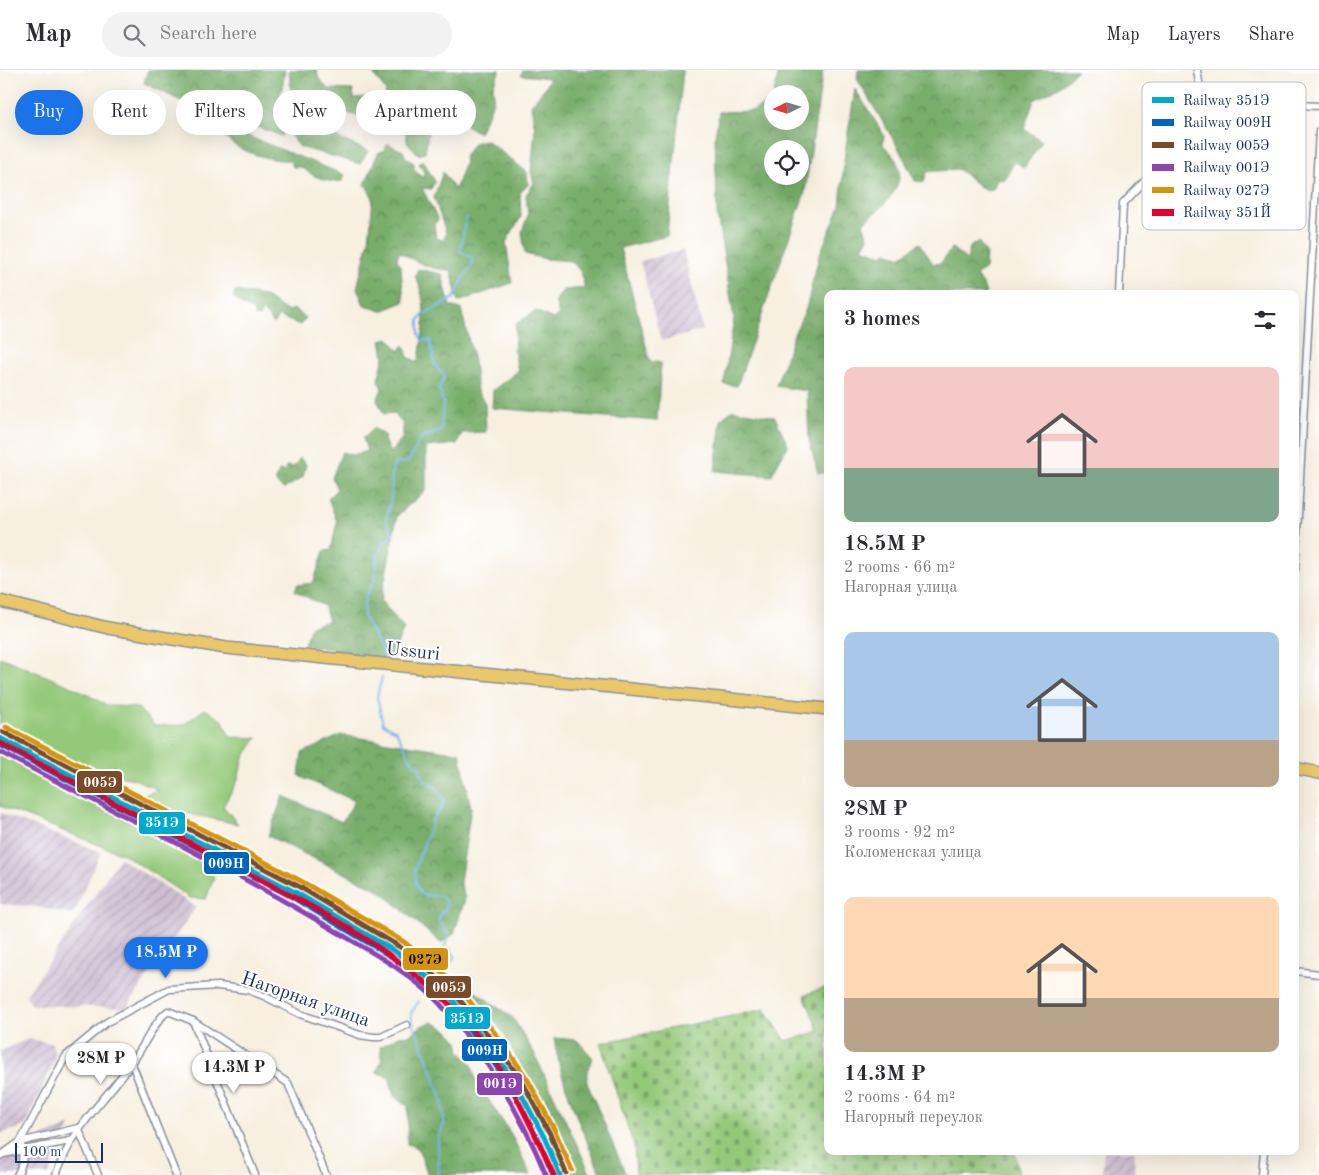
<!DOCTYPE html>
<html lang="en">
<head>
<meta charset="utf-8">
<style>
  :root { --surface:#fff; --page:#f2f2f3; --text:#2b2b33; --muted:#7c7c81; --line:#e1e1e2; --accent:#1a73e8 }
  body { margin:0; font-family:"Old Standard TT",serif; background:var(--page); color:var(--text); height:100vh; display:flex; flex-direction:column; font-size:19px; white-space:nowrap }
  * { box-sizing:border-box; margin:0 }
  p { font-size:16px; color:var(--muted) }
  .icon { flex:none; width:28px; height:28px; fill:none; stroke:currentColor; stroke-width:2; stroke-linecap:round; stroke-linejoin:round }
  .map { position:relative; flex:1; overflow:hidden }
  .details { position:absolute; left:824px; top:220px; width:475px; height:865px; display:flex; flex-direction:column; background:var(--surface); border-radius:10px; box-shadow:0 5px 20px #0002 }
  .details>* { flex:none }
  .banner { position:absolute; left:15px; top:20px; width:475px; height:45px; display:flex; gap:10px }
  .needle { width:32px; rotate:265deg }
  .tools { position:absolute; left:764px; top:15px; display:grid; gap:10px }
  .tools a { display:grid; place-items:center; width:45px; height:45px; border-radius:50%; background:var(--surface); box-shadow:0 5px 20px #0002; font-size:25px }
  .scale { position:absolute; left:15px; bottom:12px; width:88px; box-sizing:border-box; padding-left:5px; border:2px solid #1b2f5e; border-top:0; font-size:14px; line-height:18px; white-space:nowrap; color:#1b2f5e; -webkit-text-stroke:4px #fff; paint-order:stroke }
  .price { position:absolute; translate:-50% -42px; padding:0 11px; border-radius:18px; background:#fff; color:#222; font-size:16px; line-height:32px; filter:drop-shadow(0 1px 2px #0008) }
  .price::after { content:''; position:absolute; left:50%; top:30px; width:15px; height:11px; margin-left:-8px; background:inherit; clip-path:polygon(0 0,100% 0,50% 100%) }
  .price.on { background:var(--accent); color:#fff }
  ul { padding:0; list-style:none }
  li { display:grid; align-content:center; gap:10px; height:265px; padding:0 20px }
  li span { display:grid; place-items:center; height:155px; border-radius:10px; color:#555 }
  li>.icon { margin-inline-start:auto }
  span .icon { width:90px; height:90px; fill:#fffc; stroke-width:1 }
  li b { font-size:21px }
  h2 { display:flex; justify-content:space-between; align-items:center; height:60px; padding:0 20px; font-size:21px }
  .pill { padding:0 18px; border-radius:22px; background:var(--surface); box-shadow:0 5px 20px #0002; font-size:18px; line-height:45px }
  .pill.on { background:var(--accent); color:#fff }
  header { display:flex; align-items:center; gap:30px; box-sizing:border-box; height:70px; padding:0 25px; background:var(--surface); border-bottom:1px solid var(--line) }
  header strong { font-size:24px }
  nav { display:flex; gap:28px; margin-inline-start:auto; font-size:18px }
  .search { width:350px; height:45px; background:var(--page); display:flex; align-items:center; gap:12px; box-sizing:border-box; padding:0 18px; border-radius:28px; color:var(--muted); font-size:19px }
  .map>svg:first-child { display:block }
  .industrial { fill:url(#industrial-furrows) }
  .green { fill:#95c97a; stroke:#587c6c }
  .forest { fill:url(#forest-crowns); stroke:#4a6e64; fill-rule:evenodd }
  .cemetery { fill:url(#cemetery-stones); stroke:#587c6c }
  .lines { fill:none; stroke-linecap:round; stroke-linejoin:round }
  .stream { stroke:#78b8ec; stroke-width:2 }
  .street-casing { stroke:#898f9e; stroke-width:9 }
  .highway-casing { stroke:#898f9e; stroke-width:14 }
  .street { stroke:#fff; stroke-width:6 }
  .highway { stroke:#eac769; stroke-width:11 }
  .rail-1-casing { stroke:#fff; stroke-width:9 }
  .rail-2-casing { stroke:#fff; stroke-width:9 }
  .rail-3-casing { stroke:#fff; stroke-width:9 }
  .rail-4-casing { stroke:#fff; stroke-width:9 }
  .rail-5-casing { stroke:#fff; stroke-width:9 }
  .rail-6-casing { stroke:#fff; stroke-width:9 }
  .rail-1 { stroke:#00a9ce; stroke-width:5 }
  .rail-2 { stroke:#0065bd; stroke-width:5 }
  .rail-3 { stroke:#7a4b2a; stroke-width:5 }
  .rail-4 { stroke:#8e44ad; stroke-width:5 }
  .rail-5 { stroke:#d6940e; stroke-width:5 }
  .rail-6 { stroke:#e4002b; stroke-width:5 }
  .labels { text-anchor:middle; stroke-width:4; stroke-linejoin:round; paint-order:stroke }
  .street-label { font-size:19px; fill:#1b2f5e; stroke:#fff }
  .key { fill:#fff; stroke:#bbc1cf; stroke-width:1 }
  .key-label { font-size:14px; fill:#1b2f5e }
  .line-badge { stroke:#fff; stroke-width:2 }
  .badge-label { font-size:14px; text-anchor:middle; font-weight:bold; fill:#fff }
  .pale-badge-label { font-size:14px; text-anchor:middle; font-weight:bold; fill:#111 }
</style>
</head>
<body>
<header>
<strong>Map</strong>
<div class="search"><svg class="icon" aria-label="search" viewBox="0 0 24 24"><circle cx="10" cy="10" r="6"/><path d="M15 15l6 6"/></svg>Search here</div>
<nav><a>Map</a><a>Layers</a><a>Share</a></nav>
</header>
<div class="map">
<svg width="1319" height="1105" viewBox="0 0 1319 1105">
  <defs>
    <pattern id="industrial-furrows" width="10" height="10" patternUnits="userSpaceOnUse" patternTransform="scale(1.25)"><rect width="10" height="10" fill="#cdbed2"/><path d="M-1 1l2-2M0 10L10 0M9 11l2-2" fill="none" stroke="#a69bae"/></pattern>
    <pattern id="forest-crowns" width="20" height="18" patternUnits="userSpaceOnUse" patternTransform="scale(1.25)"><rect width="20" height="18" fill="#78ad6a"/><path d="M2 6a3 3 0 1 1 6 0M12 15a3 3 0 1 1 6 0" fill="none" stroke="#628d5a"/></pattern>
    <pattern id="cemetery-stones" width="16" height="16" patternUnits="userSpaceOnUse" patternTransform="scale(1.25)"><rect width="16" height="16" fill="#95c97a"/><path d="M2 7V4a2 2 0 0 1 4 0v3zM10 15v-3a2 2 0 0 1 4 0v3z" fill="#79a467"/></pattern>
  </defs>
  <rect width="100%" height="100%" fill="#fff"/>
  <filter id="ink" filterUnits="userSpaceOnUse"><feTurbulence type="fractalNoise" baseFrequency=".02" numOctaves="2"/><feDisplacementMap in="SourceGraphic" scale="10" xChannelSelector="R" yChannelSelector="G"/><feConvolveMatrix kernelMatrix="1 2 1 2 8 2 1 2 1" color-interpolation-filters="sRGB"/></filter>
  <filter id="wash" filterUnits="userSpaceOnUse"><feTurbulence type="fractalNoise" baseFrequency=".0096" numOctaves="4" result="noise"/><feDisplacementMap in="SourceGraphic" scale="20" xChannelSelector="R" yChannelSelector="G"/><feGaussianBlur stdDeviation="1.12" result="paint"/><feColorMatrix in="noise" values="0 0 0 0 0 0 0 0 0 0 0 0 0 0 0 0 0 1.4 0 .05"/><feComposite in="paint" operator="in"/></filter>
  <g filter="url(#wash)">
    <rect width="100%" height="100%" fill="#f7efdf"/>
    <g class="industrial">
      <path d="M683,180L703,260L661,271L640,191Z"/>
      <path d="M0,743L101,782L73,845L38,837L0,834Z"/>
      <path d="M120,788L196,837L126,938L31,935L26,925Z"/>
      <path d="M28,969L52,973L56,987L25,1056L0,1064V981Z"/>
      <path d="M71,1055L54,1089L49,1105H0V1089L11,1080Z"/>
      <path d="M1104,1081H1135L1134,1105H1102Z"/>
    </g>
    <g class="green">
      <path d="M0,587L77,619L106,635L138,638L155,656L183,655L205,639L223,651L230,667L257,668L244,687L237,712L223,736L238,754L160,738L144,725L158,720L135,709L90,701L0,658Z"/>
      <path d="M0,683L207,793L209,801L214,807L206,829L190,828L125,785L0,736Z"/>
    </g>
    <g class="forest">
      <path d="M148,0H285C284,16 277,30 276,46L283,57L282,66L218,43L219,39L210,34L208,39L185,30L181,31L144,13Z"/>
      <path d="M289,0H317L318,7L328,19L353,20L354,28L370,27L375,51L326,37L291,21Z"/>
      <path d="M375,0H500L493,16C497,31 485,49 479,63L466,55L470,40L459,35L461,25L454,18L437,19L431,26V46L425,82L419,85L407,72L406,63L394,57V52L384,43L386,21L374,5Z"/>
      <path d="M523,0H683L667,166L620,178L650,291L661,293L657,351L492,338L493,320L518,301L514,281L516,254L536,241L553,249L559,244L555,232L563,220L585,218L580,201L572,191L546,189L525,184L522,162L528,145L526,125L534,113L531,102L535,59L531,35L544,19L550,8L521,5Z"/>
      <path d="M779,0H823L805,122L737,316L724,314L734,248L717,145L715,66L719,42L753,41L772,31V51H800V24H774ZM772,79H800V106H772Z"/>
      <path d="M858,0H1077L1059,17L1034,30L1024,59L1042,71L1024,98L1015,91L1005,109L997,110L993,119L984,120L958,99L927,102L924,112L915,111L899,79L857,9Z"/>
      <path d="M855,19L884,65L883,75C918,104 890,132 863,153L868,168L862,178L882,185L887,182L900,187L920,173L933,194L941,193L952,178L967,190L970,177L978,171L986,183L985,199L976,206L983,214L986,224H828L827,403H818L809,370L807,321L776,316L794,264L806,239L819,186L840,136L845,82Z"/>
      <path d="M305,54L368,81L360,94L300,77L290,65V57Z"/>
      <path d="M225,57L345,105L342,111C328,114 312,106 301,97H293L290,90C271,92 232,80 222,63Z"/>
      <path d="M486,70L527,102L528,115L520,123L521,147L506,172L512,213L458,232L451,200C431,201 416,191 399,182L397,189L401,198L404,232L381,241L364,235L357,218L369,170L373,128L365,114L378,83L384,80L388,74L403,81L406,88L414,93V100L423,108L424,102L419,94L423,90L435,112L431,119L422,118L438,150L434,154L436,168L443,170L446,163L434,127L443,102L455,120L465,92L464,87L473,73Z"/>
      <path d="M418,199L442,204L450,236L461,239L474,291L477,321L485,333L486,362L462,363L457,374L426,377V420L397,446L381,531L404,558L394,582L385,588L311,576L304,573L311,556L329,551L324,536L295,521L297,515L313,513L324,481L331,480L337,452L328,428L337,419L332,408L342,382L353,385L367,381L363,368L373,358L385,365L384,370L390,383L403,367V354L394,343L384,344L377,330L382,319L378,310L384,287L381,270L389,268L399,281L404,275L408,287L418,292C424,263 429,232 415,206Z"/>
      <path d="M235,221L264,226L287,241L294,239L306,248L300,255L278,246L274,254L262,240L259,247L255,246L252,240L242,235L233,227Z"/>
      <path d="M733,340L775,347L788,375L771,406L715,401L721,349Z"/>
      <path d="M300,388L306,394L303,407L284,419L277,414L275,409L280,400L285,402L286,396L294,397Z"/>
      <path d="M341,665L460,683L471,738L460,812L465,829L454,864L441,873L379,820L268,766L283,726L342,752L355,731L299,706L302,683Z"/>
      <path d="M460,911L513,948L534,983L591,1105H572L552,1058L503,962Z"/>
      <path d="M432,952L446,959L458,971L460,981L472,995L476,1011L511,1064L531,1105H428L418,1078L407,1074L408,1036L394,1026L389,1007L376,1002L382,991L380,977L399,966L410,965L421,956Z"/>
      <path d="M554,968L577,970L593,988L587,1001V1013L626,1105H601C583,1061 561,1016 554,968Z"/>
    </g>
    <path class="cemetery" d="M827,917L828,1081H1015L1019,1105H636L634,1076L600,973L765,939L786,971L819,961L804,925Z"/>
    <g class="lines">
      <g class="stream">
        <path d="M385,586L364,547V540L365,526L373,514L377,499L376,492L383,472L389,469L393,463L386,450L391,429L392,401L394,394L408,392L421,368L441,361L443,332L439,319L445,306L435,296L430,270H422L419,264V250L424,244L454,228L463,208L472,196V188L460,181L466,148"/>
        <path d="M382,607L377,627L383,654L396,661L413,693L419,697L424,710L436,717L444,729L443,736L434,747L415,799L416,814L420,823L423,825L441,826L447,834L445,840L440,844L439,851L449,866L444,878L451,880L455,886L443,906"/>
        <path d="M419,931L411,943L412,950L434,1006L435,1013L441,1025L444,1048V1055L438,1068L439,1105"/>
      </g>
    </g>
  </g>
  <g filter="url(#ink)">
    <g class="lines">
      <g class="street-casing">
        <g id="street">
          <path d="M1197,0L1200,18L1210,31L1319,36"/>
          <path d="M1119,224L1123,134C1146,108 1198,61 1210,31"/>
          <path d="M1295,500L1319,61"/>
          <path d="M1295,901L1319,904"/>
          <path d="M193,951L255,1105"/>
          <path d="M132,994L176,1105"/>
          <path d="M3,1084L70,1071"/>
          <path d="M0,1086L20,1072L66,986L107,952L169,919L218,916L248,920L264,926L300,944L360,965L373,967H381L407,955"/>
          <path d="M17,1105C24,1094 24,1084 20,1072L78,1058L98,1105"/>
          <path d="M56,1105C74,1055 101,1035 131,994C142,980 154,951 168,941L193,951L288,1013L326,1105"/>
          <path d="M1262,1105L1264,1081"/>
        </g>
      </g>
      <g class="highway-casing">
        <g id="highway">
          <path d="M0,531L108,558L226,578L828,639"/>
          <path d="M1295,698L1319,703"/>
        </g>
      </g>
      <use href="#street" class="street"/>
      <use href="#highway" class="highway"/>
      <g class="rail-1-casing">
        <path id="rail-1" d="M0,668L295,822L396,882L447,923L492,979L517,1016L544,1067L560,1105"/>
      </g>
      <g class="rail-2-casing">
        <path id="rail-2" d="M0,675L292,827L392,887L443,927L487,983L512,1019L538,1070L553,1105"/>
      </g>
      <g class="rail-3-casing">
        <path id="rail-3" d="M3,662L298,816L400,877L451,919L497,976L523,1013L550,1064L566,1103"/>
      </g>
      <g class="rail-4-casing">
        <path id="rail-4" d="M0,682C109,739 221,793 327,856C364,878 409,901 439,933C485,983 520,1042 546,1105"/>
      </g>
      <g class="rail-5-casing">
        <path id="rail-5" d="M6,657L301,811L404,872L456,914L502,972L528,1010L555,1061L572,1100"/>
      </g>
      <g class="rail-6-casing">
        <path id="rail-6" d="M0,673C74,712 148,750 221,789C305,832 395,876 461,946C503,991 528,1050 554,1105"/>
      </g>
      <use href="#rail-1" class="rail-1"/>
      <use href="#rail-2" class="rail-2"/>
      <use href="#rail-3" class="rail-3"/>
      <use href="#rail-4" class="rail-4"/>
      <use href="#rail-5" class="rail-5"/>
      <use href="#rail-6" class="rail-6"/>
    </g>
  </g>
  <g class="labels">
    <g class="street-label">
      <text transform="translate(413 580) rotate(6)" y="7">Ussuri</text>
      <text transform="translate(306 928) rotate(19)" y="7">Нагорная улица</text>
    </g>
  </g>
  <rect x="1142" y="12" width="164" height="148" rx="8" class="key"/>
  <rect x="1152" y="27" width="22" height="6" fill="#00a9ce"/>
  <rect x="1152" y="49" width="22" height="7" fill="#0065bd"/>
  <rect x="1152" y="72" width="22" height="6" fill="#7a4b2a"/>
  <rect x="1152" y="94" width="22" height="7" fill="#8e44ad"/>
  <rect x="1152" y="117" width="22" height="6" fill="#d6940e"/>
  <rect x="1152" y="139" width="22" height="7" fill="#e4002b"/>
  <g class="key-label">
    <text x="1183" y="35">Railway 351Э</text>
    <text x="1183" y="57">Railway 009Н</text>
    <text x="1183" y="80">Railway 005Э</text>
    <text x="1183" y="102">Railway 001Э</text>
    <text x="1183" y="125">Railway 027Э</text>
    <text x="1183" y="147">Railway 351Й</text>
  </g>
  <g class="line-badge">
    <rect x="76" y="700" width="47" height="24" rx="5" fill="#7a4b2a"/>
    <rect x="138" y="741" width="48" height="24" rx="5" fill="#00a9ce"/>
    <rect x="203" y="781" width="47" height="24" rx="5" fill="#0065bd"/>
    <rect x="402" y="877" width="47" height="24" rx="5" fill="#d6940e"/>
    <rect x="425" y="905" width="47" height="24" rx="5" fill="#7a4b2a"/>
    <rect x="444" y="936" width="47" height="24" rx="5" fill="#00a9ce"/>
    <rect x="461" y="968" width="47" height="24" rx="5" fill="#0065bd"/>
    <rect x="476" y="1002" width="47" height="24" rx="5" fill="#8e44ad"/>
  </g>
  <g class="badge-label">
    <text x="100" y="717">005Э</text>
    <text x="162" y="757">351Э</text>
    <text x="226" y="798">009Н</text>
    <text x="449" y="922">005Э</text>
    <text x="467" y="953">351Э</text>
    <text x="485" y="985">009Н</text>
    <text x="500" y="1018">001Э</text>
  </g>
  <g class="pale-badge-label">
    <text x="425" y="894">027Э</text>
  </g>
</svg>
<div class="tools">
<a><svg class="needle" viewBox="-14 -14 28 28"><path d="M0-13l5 13h-10z" fill="#e53935"/><path d="M0 13l5-13h-10z" fill="#7c7c81"/></svg></a>
<a><svg class="icon" aria-label="locate" viewBox="0 0 24 24"><circle cx="12" cy="12" r="6"/><path d="M12 2v4M12 18v4M2 12h4M18 12h4"/></svg></a>
</div>
<div class="scale">100 m</div>
<b class="price on" style="left:166px;top:909px">18.5M ₽</b>
<b class="price" style="left:101px;top:1015px">28M ₽</b>
<b class="price" style="left:234px;top:1024px">14.3M ₽</b>
<div class="banner">
<a class="pill on">Buy</a>
<a class="pill">Rent</a>
<a class="pill">Filters</a>
<a class="pill">New</a>
<a class="pill">Apartment</a>
</div>
<section class="details">
<h2>3 homes<svg class="icon" aria-label="filters" viewBox="0 0 24 24"><path d="M4 7h16M4 17h16"/><circle cx="9" cy="7" r="2"/><circle cx="15" cy="17" r="2"/></svg></h2>
<ul>
<li><span style="background:linear-gradient(#f6c9c9 65%,#7fa58c 0)"><svg class="icon" aria-label="home" viewBox="0 0 24 24"><path d="M3 11l9-7 9 7M6 9v11h12V9"/></svg></span><div><b>18.5M ₽</b><p>2 rooms · 66 m²</p><p>Нагорная улица</p></div></li>
<li><span style="background:linear-gradient(#a9c7e8 70%,#b9a48a 0)"><svg class="icon" aria-label="home" viewBox="0 0 24 24"><path d="M3 11l9-7 9 7M6 9v11h12V9"/></svg></span><div><b>28M ₽</b><p>3 rooms · 92 m²</p><p>Коломенская улица</p></div></li>
<li><span style="background:linear-gradient(#ffd9b3 65%,#b9a48a 0)"><svg class="icon" aria-label="home" viewBox="0 0 24 24"><path d="M3 11l9-7 9 7M6 9v11h12V9"/></svg></span><div><b>14.3M ₽</b><p>2 rooms · 64 m²</p><p>Нагорный переулок</p></div></li>
</ul>
</section>
</div>
</body>
</html>
